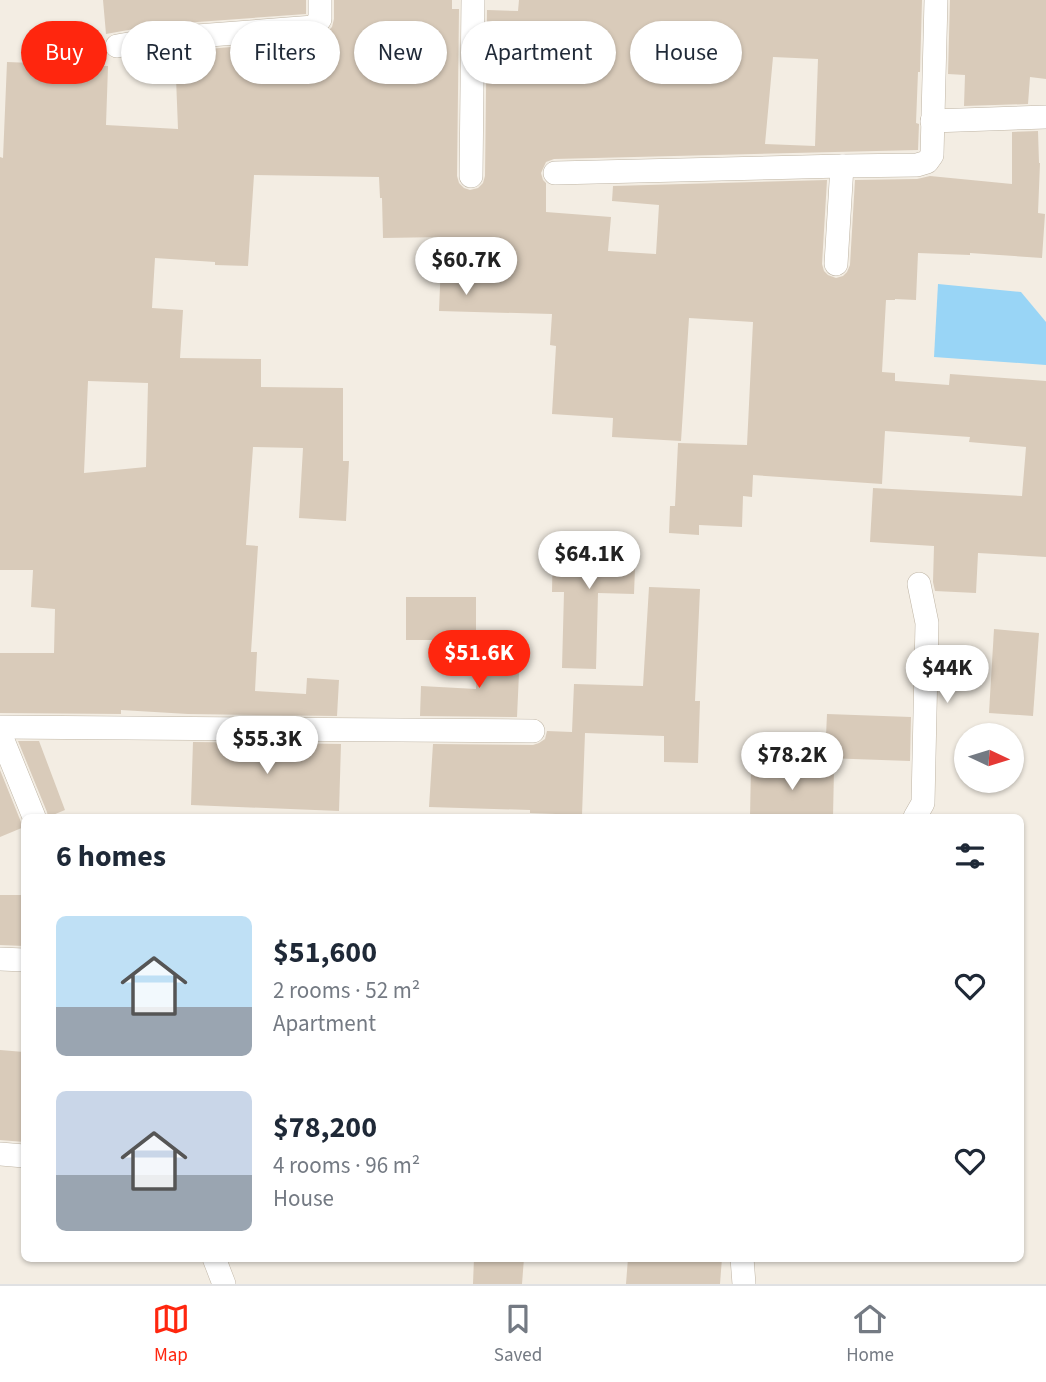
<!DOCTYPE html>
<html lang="en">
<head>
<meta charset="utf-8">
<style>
  :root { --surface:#fff; --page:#f2f2f3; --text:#1f2937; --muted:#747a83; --line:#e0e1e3; --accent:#ff260e }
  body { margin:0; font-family:"Source Sans 3",sans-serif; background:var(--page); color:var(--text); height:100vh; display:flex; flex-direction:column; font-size:26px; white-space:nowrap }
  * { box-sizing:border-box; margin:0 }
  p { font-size:23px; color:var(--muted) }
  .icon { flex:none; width:38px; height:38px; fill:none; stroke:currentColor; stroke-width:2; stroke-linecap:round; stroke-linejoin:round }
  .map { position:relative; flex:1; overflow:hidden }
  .drawer { position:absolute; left:21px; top:814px; width:1003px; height:448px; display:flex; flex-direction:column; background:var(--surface); border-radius:10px; box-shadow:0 2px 5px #0004 }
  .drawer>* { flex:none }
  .guide { position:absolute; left:21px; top:21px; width:1004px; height:63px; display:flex; gap:14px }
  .needle { width:46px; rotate:94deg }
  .buttons { position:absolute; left:954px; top:723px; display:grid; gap:14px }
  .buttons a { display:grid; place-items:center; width:70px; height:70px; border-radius:50%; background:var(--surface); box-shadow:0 2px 5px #0004; font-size:35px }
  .price { position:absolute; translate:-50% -60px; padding:0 16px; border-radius:24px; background:#fff; color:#222; font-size:23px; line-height:46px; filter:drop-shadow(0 2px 4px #0008) }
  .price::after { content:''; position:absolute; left:50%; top:42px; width:21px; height:16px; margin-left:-10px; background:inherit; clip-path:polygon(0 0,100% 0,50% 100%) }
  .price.current { background:var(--accent); color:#fff }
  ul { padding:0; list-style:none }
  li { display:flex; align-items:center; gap:21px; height:175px; padding:0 35px }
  li span { display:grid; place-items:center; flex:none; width:196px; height:140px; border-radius:10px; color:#555 }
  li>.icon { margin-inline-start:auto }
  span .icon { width:84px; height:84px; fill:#fffc; stroke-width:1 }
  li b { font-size:30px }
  h2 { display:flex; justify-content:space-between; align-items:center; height:84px; padding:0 35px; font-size:30px }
  .chip { padding:0 24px; border-radius:32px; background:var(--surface); box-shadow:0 2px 5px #0004; font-size:24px; line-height:63px }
  .chip.current { background:var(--accent); color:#fff }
  .menu { display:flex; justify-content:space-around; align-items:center; height:98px; border-top:2px solid var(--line); background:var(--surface); font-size:19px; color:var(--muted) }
  .menu a { display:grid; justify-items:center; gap:4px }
  .menu .current { color:var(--accent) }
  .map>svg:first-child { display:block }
  .water { fill:#99d5f6 }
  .building { fill:#d9cbba; fill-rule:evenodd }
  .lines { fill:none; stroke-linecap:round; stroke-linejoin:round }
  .street-casing { stroke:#bfb5a5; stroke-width:24 }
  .street { stroke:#fff; stroke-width:23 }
</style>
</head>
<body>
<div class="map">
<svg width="1046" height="1284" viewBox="0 0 1046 1284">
  <rect width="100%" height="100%" fill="#f3ede3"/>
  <path class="water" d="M938,284L1021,292L1046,322V365L934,357Z"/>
  <g class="building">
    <path d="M103,0H306V14L156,25L106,34Z"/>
    <path d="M334,0H452V9H459L457,176L459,183L464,188L470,190L478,188L483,183L485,176L487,10L518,11L519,0H922L920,72H918L916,123L919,124L918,150L554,159L546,162L541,173L543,180L546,183V212L611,217L608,251L656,254L659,205L612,201L613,186L827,180L822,264L824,271L828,275L836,278L843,276L847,272L850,265L855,180L917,179L930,176L1012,184V132L1038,131L1039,163H1040L1038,213L1045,214L1042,258L970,253V255L918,253L916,300L895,299V300H886L882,372L895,373V381L949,385L950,374L1046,381V557L978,553L976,593L935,591L933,582L934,546L870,542L873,488L1022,496L1026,447L969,442L970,437L885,431L882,484L753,475L752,497L743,496L742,527L699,525V535L669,533L670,506H675L678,443L747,445L753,322L689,318L681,441L612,437L613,418L552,414L556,346L550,345L552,314L439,311L442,237L383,238L382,198H380L379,177L254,175L248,266L215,265V262L155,258L152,308L183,310L180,358L261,359V387L343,388V461H349L346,521L299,518L303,448L253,447L246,545L258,546L251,652H257L255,691L306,694L307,678L339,680L337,716L188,714L121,710V714L0,713V653H54L55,609L31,607L33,570H0V157L3,158L7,62L108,66L106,125L178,129L175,52L320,39L332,27L334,19ZM773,57L818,59L815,146L765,144ZM88,381L148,383L146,467L84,473Z"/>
    <path d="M950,0H1046V79L1030,77L1028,104L964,106L965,75L948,74Z"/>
    <path d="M553,540L636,542L634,594L598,593L596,669L562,668L564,592H552Z"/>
    <path d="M649,587L700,589L695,701H700L698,763L664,762V736L585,733L582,815L530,813V810L429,807L433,744L533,745L539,743L545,739L547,731L572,732L574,684L643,686Z"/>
    <rect x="406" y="597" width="70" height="43"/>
    <path d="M994,629L1039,633L1033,716L989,713Z"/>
    <path d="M478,649L520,651L517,717L420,716L421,686L476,689Z"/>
    <path d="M827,714L911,717L910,761L825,758Z"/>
    <path d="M18,741H39L65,810L48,817L47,812Z"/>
    <path d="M193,742L341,744L339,811L191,805Z"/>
    <path d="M751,767L834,769L833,817H750Z"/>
    <path d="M0,770L21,822L24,827L0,837Z"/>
    <path d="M0,895H24V946L0,945Z"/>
    <path d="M0,1050L24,1052V1142L0,1140Z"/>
    <path d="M474,1258H524L522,1284H473Z"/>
    <path d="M628,1258H722L720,1284H626Z"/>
  </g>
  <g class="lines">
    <g class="street-casing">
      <g id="street">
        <path d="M117,46L157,39L314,27L320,19V0"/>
        <path d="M932,121L1046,117"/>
        <path d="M555,173L842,166L917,165L927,162L932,155L936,0"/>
        <path d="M471,176L473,0"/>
        <path d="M836,264L842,166"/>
        <path d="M0,727L533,731"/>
        <path d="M0,733L34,817"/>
        <path d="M915,817L923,803L927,623L919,584"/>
        <path d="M0,959L24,960"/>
        <path d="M0,1154L24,1156"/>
        <path d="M214,1258L224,1284"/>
        <path d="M742,1258L744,1284"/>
      </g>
    </g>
    <use href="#street" class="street"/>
  </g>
</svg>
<div class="buttons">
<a><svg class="needle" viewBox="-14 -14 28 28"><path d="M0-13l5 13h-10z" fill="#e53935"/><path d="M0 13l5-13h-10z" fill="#747a83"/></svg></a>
</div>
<b class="price" style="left:466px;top:297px">$60.7K</b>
<b class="price" style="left:589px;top:591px">$64.1K</b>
<b class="price current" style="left:479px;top:690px">$51.6K</b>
<b class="price" style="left:947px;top:705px">$44K</b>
<b class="price" style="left:267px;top:776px">$55.3K</b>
<b class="price" style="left:792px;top:792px">$78.2K</b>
<div class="guide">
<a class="chip current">Buy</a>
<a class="chip">Rent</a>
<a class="chip">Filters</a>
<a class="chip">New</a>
<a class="chip">Apartment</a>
<a class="chip">House</a>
</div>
<section class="drawer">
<h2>6 homes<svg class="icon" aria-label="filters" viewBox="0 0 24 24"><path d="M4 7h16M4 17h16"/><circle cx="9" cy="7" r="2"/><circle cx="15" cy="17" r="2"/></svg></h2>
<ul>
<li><span style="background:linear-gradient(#bfe0f5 65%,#9aa5b1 0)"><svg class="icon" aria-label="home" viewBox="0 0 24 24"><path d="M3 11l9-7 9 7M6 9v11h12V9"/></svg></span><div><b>$51,600</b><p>2 rooms · 52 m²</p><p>Apartment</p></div><svg class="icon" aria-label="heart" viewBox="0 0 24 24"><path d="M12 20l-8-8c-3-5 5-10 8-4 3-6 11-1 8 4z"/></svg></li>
<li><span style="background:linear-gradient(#c9d6e8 60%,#9aa5b1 0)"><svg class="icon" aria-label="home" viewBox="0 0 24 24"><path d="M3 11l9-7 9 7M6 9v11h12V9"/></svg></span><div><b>$78,200</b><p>4 rooms · 96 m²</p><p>House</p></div><svg class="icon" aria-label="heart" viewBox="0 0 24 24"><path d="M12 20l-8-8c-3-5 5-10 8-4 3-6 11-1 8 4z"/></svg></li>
</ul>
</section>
</div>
<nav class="menu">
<a class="current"><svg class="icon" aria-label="map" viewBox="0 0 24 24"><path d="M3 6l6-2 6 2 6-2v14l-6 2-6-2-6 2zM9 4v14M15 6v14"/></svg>Map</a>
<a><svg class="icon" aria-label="saved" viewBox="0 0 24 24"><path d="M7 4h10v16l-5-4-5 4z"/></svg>Saved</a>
<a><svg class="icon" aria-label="home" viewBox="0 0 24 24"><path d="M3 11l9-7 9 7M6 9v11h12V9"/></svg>Home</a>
</nav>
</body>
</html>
